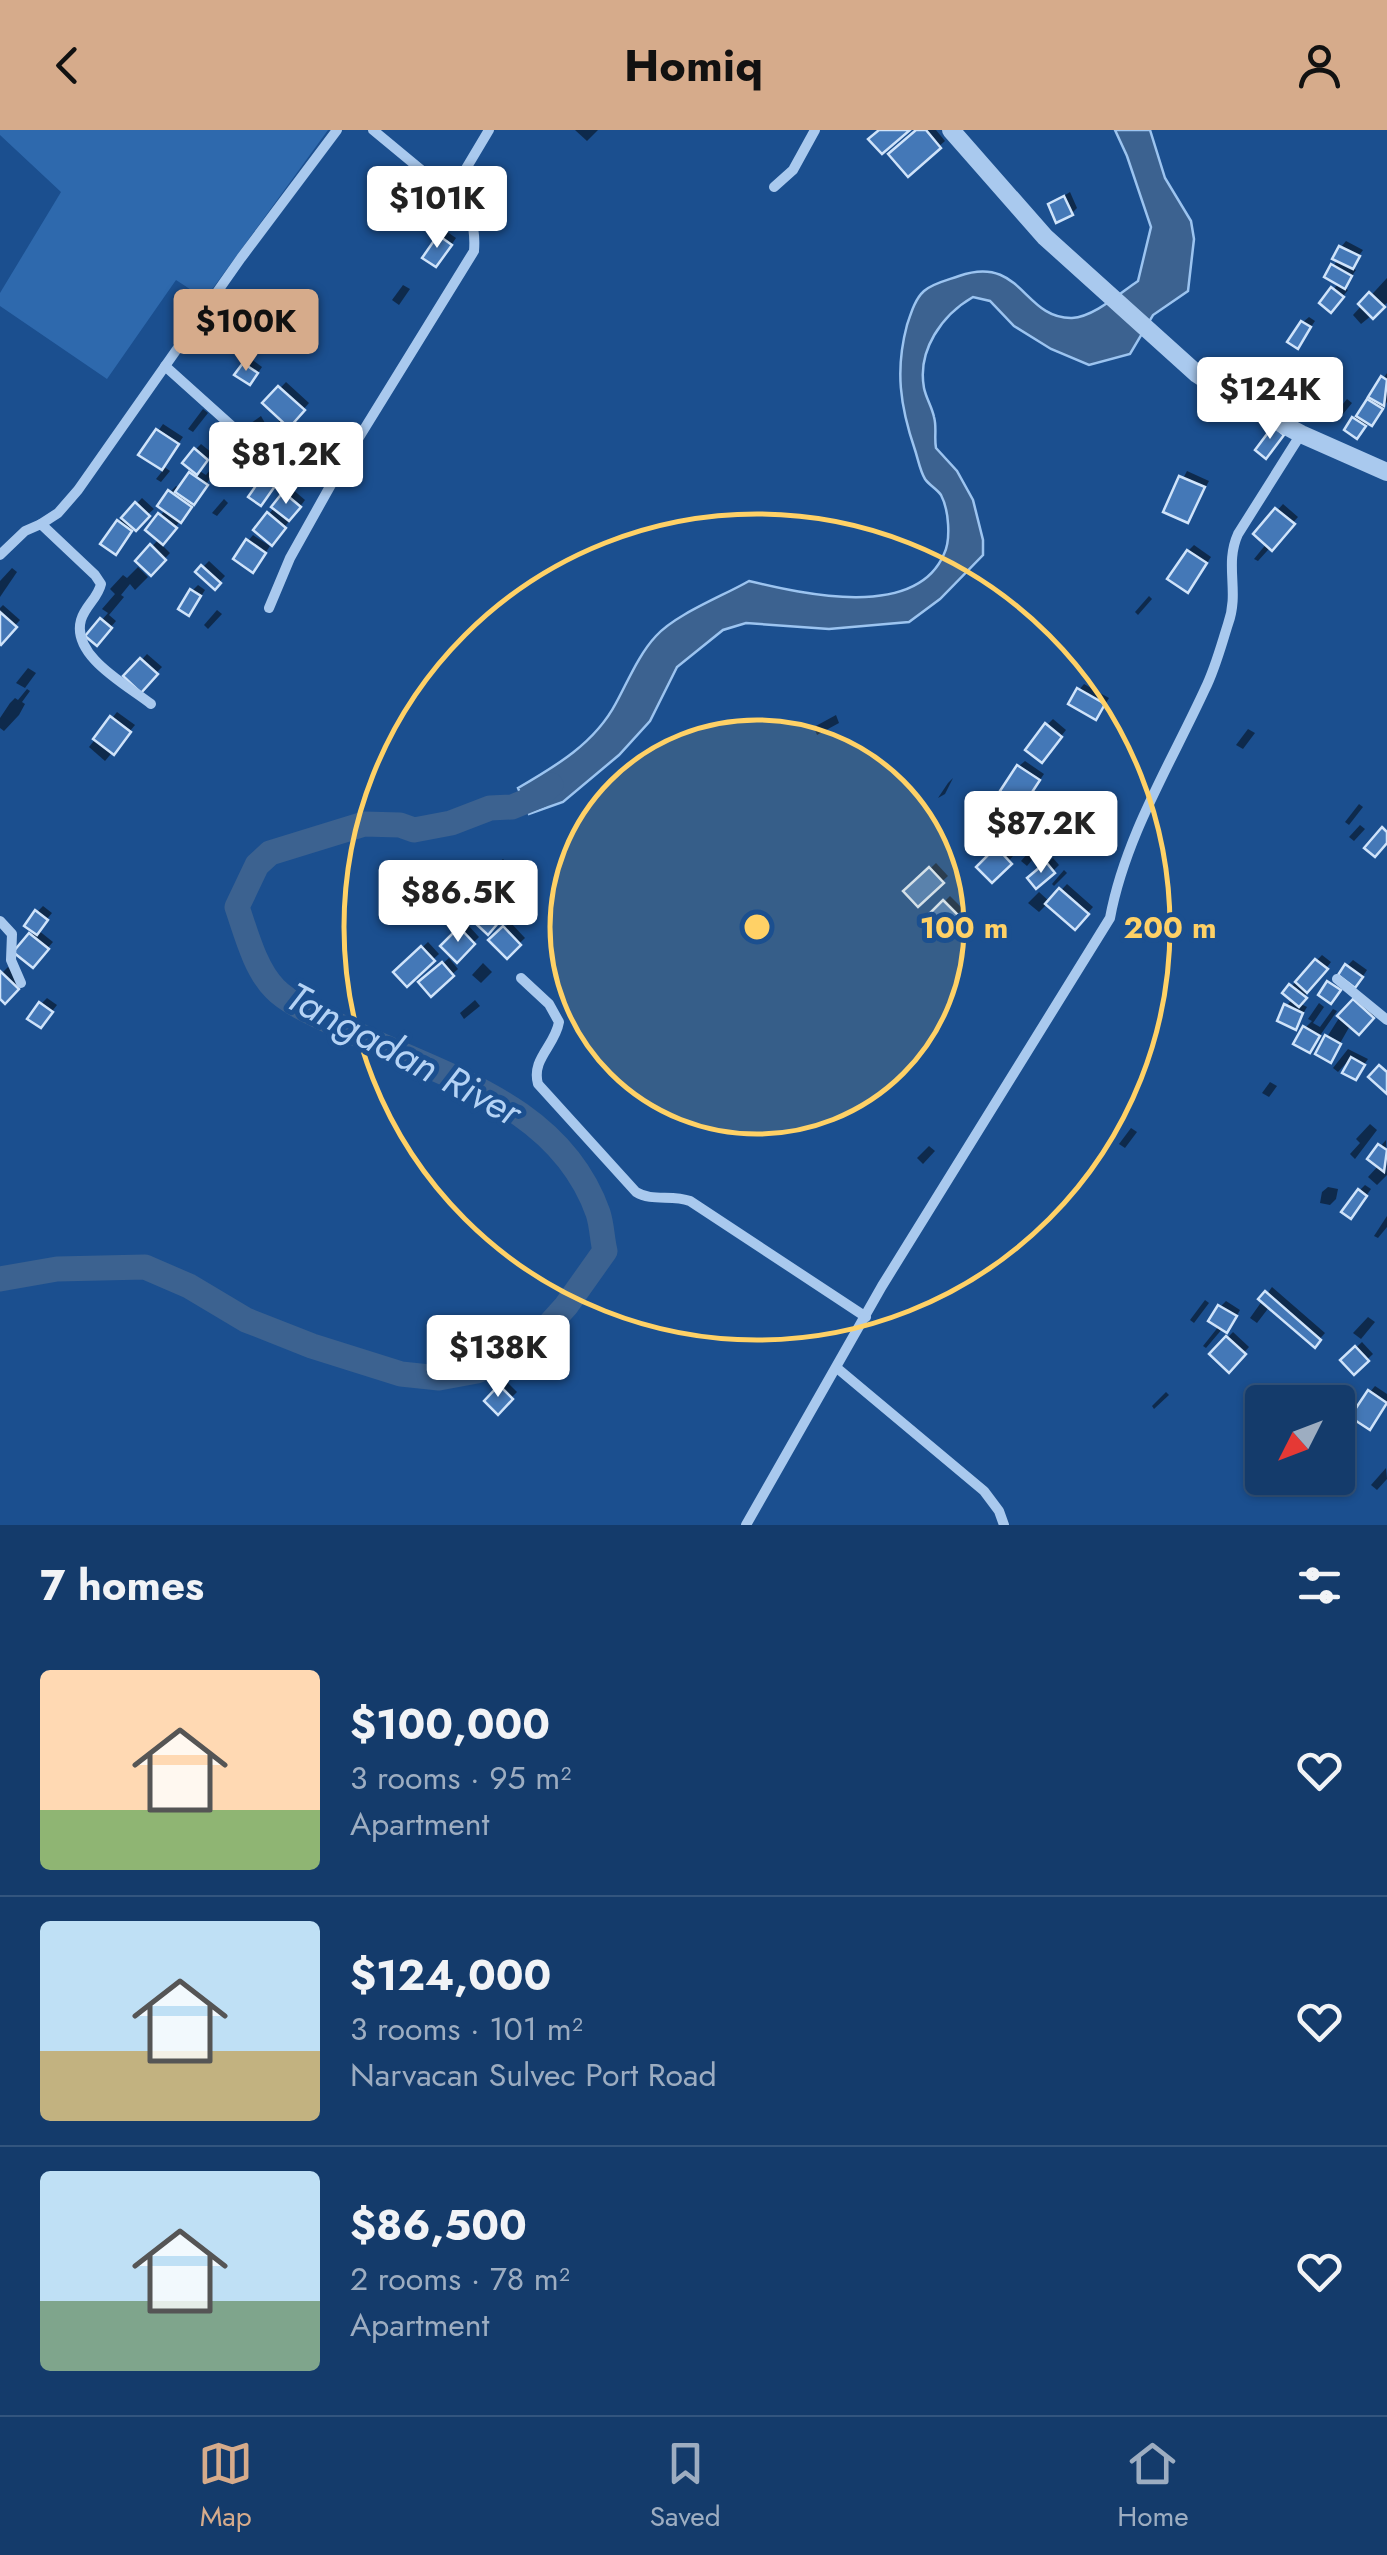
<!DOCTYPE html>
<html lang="en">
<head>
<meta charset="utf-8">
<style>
  :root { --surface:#143b6b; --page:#1d4271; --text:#f1f3f6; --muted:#9dadc1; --line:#33557e; --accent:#d6ab8b }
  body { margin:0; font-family:Jost,sans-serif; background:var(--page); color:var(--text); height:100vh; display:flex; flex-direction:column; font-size:38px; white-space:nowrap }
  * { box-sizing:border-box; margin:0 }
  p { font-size:32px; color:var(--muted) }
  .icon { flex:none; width:55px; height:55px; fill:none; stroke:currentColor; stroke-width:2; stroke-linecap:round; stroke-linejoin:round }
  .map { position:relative; height:1395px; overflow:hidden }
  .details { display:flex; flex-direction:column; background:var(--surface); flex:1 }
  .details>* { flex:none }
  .needle { width:65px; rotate:228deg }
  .buttons { position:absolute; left:1245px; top:1255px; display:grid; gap:20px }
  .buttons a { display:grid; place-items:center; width:110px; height:110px; border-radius:10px; background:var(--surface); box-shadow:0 2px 8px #0004,0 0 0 2px var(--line); font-size:50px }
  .price { position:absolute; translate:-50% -85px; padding:0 22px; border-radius:10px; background:#fff; color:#222; font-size:32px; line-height:65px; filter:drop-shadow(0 2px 5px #0008) }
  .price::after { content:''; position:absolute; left:50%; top:60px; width:30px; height:22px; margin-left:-15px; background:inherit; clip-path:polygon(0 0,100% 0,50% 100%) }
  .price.current { background:var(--accent); color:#111 }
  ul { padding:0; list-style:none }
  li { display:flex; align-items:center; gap:30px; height:250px; padding:0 40px }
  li+li { border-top:2px solid var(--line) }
  li span { display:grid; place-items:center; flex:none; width:280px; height:200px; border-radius:10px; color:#555 }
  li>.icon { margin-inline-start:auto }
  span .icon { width:120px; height:120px; fill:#fffc; stroke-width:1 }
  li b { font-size:42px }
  h2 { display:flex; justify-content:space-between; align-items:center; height:120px; padding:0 40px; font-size:42px }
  header { display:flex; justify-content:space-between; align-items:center; height:130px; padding:0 40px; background:var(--accent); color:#111; font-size:45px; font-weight:700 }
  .dock { display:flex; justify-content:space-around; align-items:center; height:140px; border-top:2px solid var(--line); background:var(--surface); font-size:28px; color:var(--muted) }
  .dock a { display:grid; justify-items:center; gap:5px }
  .dock .current { color:var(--accent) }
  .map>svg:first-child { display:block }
  .green { fill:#2e69ad }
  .water { fill:#3c6290; stroke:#9cc4f0; stroke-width:2.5 }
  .shadow { fill:#0007 }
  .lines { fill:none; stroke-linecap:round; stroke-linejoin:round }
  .river { stroke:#3c6290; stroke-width:25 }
  .building { fill:#4478b7; stroke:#cfe3fa; stroke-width:2.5 }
  .minor { stroke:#a9c9ee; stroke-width:10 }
  .tertiary { stroke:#a9c9ee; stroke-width:18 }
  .ring { fill:none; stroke:#ffd166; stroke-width:5 }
  .labels { text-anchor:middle; stroke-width:10; stroke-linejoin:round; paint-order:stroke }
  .water-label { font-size:40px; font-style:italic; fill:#b5d3f5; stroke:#1b4f8f }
  .centre { fill:#ffd166; stroke:#1b4f8f; stroke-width:5 }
  .ring-label { font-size:30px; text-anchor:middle; font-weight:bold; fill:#ffd166; stroke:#1b4f8f; stroke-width:10; stroke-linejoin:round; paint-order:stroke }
</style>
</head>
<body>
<header><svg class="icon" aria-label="back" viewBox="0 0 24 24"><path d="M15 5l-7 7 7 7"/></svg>Homiq<svg class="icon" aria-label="person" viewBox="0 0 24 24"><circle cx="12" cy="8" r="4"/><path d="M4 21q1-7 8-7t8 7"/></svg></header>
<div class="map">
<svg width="1387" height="1395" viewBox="0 0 1387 1395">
  <rect width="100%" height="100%" fill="#1b4f8f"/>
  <path class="green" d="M0,0H328L205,169L176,150L107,249L0,176V163L61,62L0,5Z"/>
  <path class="water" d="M1115,0H1150L1165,48L1191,91L1194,109L1188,161L1153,185L1130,224L1089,235L1051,219L1014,196L990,171L973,167C942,185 917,220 924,258C926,268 932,277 934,287C937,297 934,308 936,318L957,341L973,370L983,410V425L940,469L909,492L829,499L746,493L723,500L677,537L650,591L619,625L563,672L529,684L518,658C556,636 595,613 616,573C628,551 639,524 656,506C676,484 723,466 749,451C803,464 916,490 944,424C951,410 949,380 941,365C937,359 929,355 925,349C920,341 918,329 915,320C900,276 895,240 907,195C911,183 915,169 924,161C933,153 948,150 959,146C1022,124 1023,189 1072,188C1094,187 1120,163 1138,151L1151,97L1127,26Z"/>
  <g class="shadow">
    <path d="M575,0H598L587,11Z"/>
    <path d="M919,0H936L945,11L908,43Z"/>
    <path d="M411,59L420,67L399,88L391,80Z"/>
    <path d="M1070,62L1077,78L1072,83L1051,74Z"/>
    <path d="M456,80L460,84L451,93L447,89Z"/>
    <path d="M446,101L456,108L442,129L440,107Z"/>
    <path d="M1346,111L1363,120L1351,137L1356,140L1344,157L1348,160L1337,174L1322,172L1339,153L1333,136L1339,129L1341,117Z"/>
    <path d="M1387,148V173L1361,194L1353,185Z"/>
    <path d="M403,155L410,159L399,175L392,170Z"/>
    <path d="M1309,187L1315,191L1298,216L1303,192Z"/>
    <path d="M250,228L262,237L255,247L245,234Z"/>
    <path d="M1281,232L1298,239L1282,266L1276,263L1287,245L1275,240Z"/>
    <path d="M1387,243V272L1377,287L1369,291L1363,300L1354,289Z"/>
    <path d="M286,252L309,273L275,312L267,304L282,288L266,273Z"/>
    <path d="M1306,254L1323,257L1319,278L1313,283L1300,260Z"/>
    <path d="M1347,269L1352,273L1339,289L1334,285Z"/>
    <path d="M203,279L208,283L193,302L188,299Z"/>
    <path d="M261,286L265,293L251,303L247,296Z"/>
    <path d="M163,294L183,307L163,336L170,341L161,352L156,349L164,339L142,324Z"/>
    <path d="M201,314L212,323L198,340L206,345L218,330L221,332L186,384L161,414L170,423L151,443L138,431L159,409L148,400L166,379L170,362L176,356L180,359L195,340V320Z"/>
    <path d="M245,315L253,320L239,340V321Z"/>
    <path d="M295,329L304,336L290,352L281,344Z"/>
    <path d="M1187,341L1209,351L1188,390L1166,381Z"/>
    <path d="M270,343L279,350L267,367L251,366Z"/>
    <path d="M291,358L305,370L277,407L269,384Z"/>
    <path d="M142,368L154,379L134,396L121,416L119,392Z"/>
    <path d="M224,369L228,373L217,386L212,383Z"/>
    <path d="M1283,374L1298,387L1258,431L1254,429L1267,413L1256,404Z"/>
    <path d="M253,405L270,416L258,434L248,411Z"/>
    <path d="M1194,415L1211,427L1193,454L1188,421Z"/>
    <path d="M209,431L225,446L215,457L198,442Z"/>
    <path d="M138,437L148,447L135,460L130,454L121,465L124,467L109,485L116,491L97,513L89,505L108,483L102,479L115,464L110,459L123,445L127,448Z"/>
    <path d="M12,438L17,442L0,467V451Z"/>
    <path d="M198,455L205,460L194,477L192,461Z"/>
    <path d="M1149,466L1152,469L1138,485L1135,482Z"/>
    <path d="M3,475L20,490L1,511L0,478Z"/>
    <path d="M217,480L222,484L208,499L204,495Z"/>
    <path d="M147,524L162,537L141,559L127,546Z"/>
    <path d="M28,538L36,543L25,558L16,553Z"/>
    <path d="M1084,554L1109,568L1101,581L1079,560Z"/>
    <path d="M27,559L30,561L22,572L25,574L19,585L4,601L0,598V588L10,573L15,568L18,570Z"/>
    <path d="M117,582L135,595L105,631L89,617Z"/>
    <path d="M836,585L839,593L817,605L814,597Z"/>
    <path d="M1053,589L1066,600L1047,624V595Z"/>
    <path d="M1248,599L1255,603L1243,619L1236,615Z"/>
    <path d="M1025,631L1044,644L1028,667L1019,636Z"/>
    <path d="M953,648L945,664L938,668L948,653Z"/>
    <path d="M1359,674L1363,677L1349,695L1345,692Z"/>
    <path d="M1360,695L1365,699L1354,711L1349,707Z"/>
    <path d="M1020,705L1026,711L992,750L979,737L1004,714L1007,718Z"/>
    <path d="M1036,714L1042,718L1027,736L1021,731Z"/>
    <path d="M1053,728L1059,735L1053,741L1036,743Z"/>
    <path d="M503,729L515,742L494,761L482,748Z"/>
    <path d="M936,733L948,746L918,774L907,761Z"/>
    <path d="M1064,740L1067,743L1054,756L1052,754Z"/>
    <path d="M1067,754L1093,777L1075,797L1048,773L1039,782L1028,773L1039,762L1050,772Z"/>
    <path d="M950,766L963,779L941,801L928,788Z"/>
    <path d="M43,776L52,783L38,800L53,812L38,829L16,822L35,801L37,782Z"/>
    <path d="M493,776L503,785L488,801L477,792Z"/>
    <path d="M510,792L525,808L507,825L492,810Z"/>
    <path d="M466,793L479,807L457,829L443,816Z"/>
    <path d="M428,812L439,824L407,853L396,842Z"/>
    <path d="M1322,825L1331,832L1299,873L1307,877L1295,897L1286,876L1293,869L1285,863Z"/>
    <path d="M449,828L458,839L431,863L422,852Z"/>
    <path d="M1353,830L1367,840L1361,849L1347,836Z"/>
    <path d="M483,833L492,842L481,853L472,845Z"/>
    <path d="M8,837L23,852L5,870L0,865V845Z"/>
    <path d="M1360,865L1378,881L1359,902L1351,894L1331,929L1327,907L1341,885Z"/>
    <path d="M47,868L57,875L46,889L41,874Z"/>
    <path d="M475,870L480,876L464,889L460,883Z"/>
    <path d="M1319,873L1324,877L1313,893L1320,897L1333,879L1337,881L1310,920L1305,898L1312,891L1308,889Z"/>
    <path d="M1348,919L1368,929L1355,947L1345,941L1348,931L1338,942L1333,938Z"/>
    <path d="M1270,952L1277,956L1269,967L1262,963Z"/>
    <path d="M1370,994L1377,1000L1355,1029L1350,1024L1360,1013L1356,1009Z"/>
    <path d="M1131,998L1137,1002L1125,1018L1119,1014Z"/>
    <path d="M1386,1010L1387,1045L1377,1055L1368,1047L1379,1035L1370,1028Z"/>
    <path d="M929,1016L935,1021L923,1034L917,1028Z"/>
    <path d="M1365,1055L1371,1059L1356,1080L1360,1060Z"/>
    <path d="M1328,1057L1338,1059L1336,1069L1330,1075L1320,1073L1322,1062Z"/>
    <path d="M1387,1086V1097L1378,1108L1374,1106Z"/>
    <path d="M1272,1157L1325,1203L1315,1214L1270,1176L1257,1193L1250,1188Z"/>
    <path d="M1205,1170L1209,1173L1194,1193L1190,1190Z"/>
    <path d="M1226,1171L1240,1180L1232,1194L1223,1198L1206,1218L1203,1216L1219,1196L1220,1177Z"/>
    <path d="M1368,1187L1375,1192L1361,1209L1353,1203Z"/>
    <path d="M1233,1202L1249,1217L1229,1239L1212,1224Z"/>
    <path d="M1362,1212L1373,1224L1354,1242L1343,1230Z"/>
    <path d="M507,1252L517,1262L498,1281L488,1271Z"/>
    <path d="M1375,1256L1387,1264V1274L1375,1291L1370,1262Z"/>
    <path d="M1166,1262L1169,1265L1154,1279L1152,1276Z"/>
    <path d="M1338,1310L1351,1321L1338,1337Z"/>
    <path d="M1386,1338L1387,1349L1377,1360L1371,1355Z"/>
  </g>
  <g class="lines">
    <path class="river" d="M0,1149L57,1139L145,1137L189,1156L246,1190L312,1216L401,1244L439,1248L477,1241L530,1216L566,1176L605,1121C602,1109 602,1095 598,1083C559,973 441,946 348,900C328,890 290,875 275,859C255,839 246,803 237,777L257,735L270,723L364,694L400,695L414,700L451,693L490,678L512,677L541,665L551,655"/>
  </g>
  <g class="building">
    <path d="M879,0H910L882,24L868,9Z"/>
    <path d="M916,0H926L941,18L908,47L888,24Z"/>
    <path d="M404,63L416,74L399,91L387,80Z"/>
    <path d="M1064,66L1073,85L1056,93L1048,74Z"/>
    <path d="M438,105L452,115L436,137L422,128Z"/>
    <path d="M1339,116L1360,126L1353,139L1332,129Z"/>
    <path d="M1331,134L1352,146L1345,159L1324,147Z"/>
    <path d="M1331,157L1344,167L1331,183L1319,173Z"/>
    <path d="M1369,162L1385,177L1373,189L1358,174Z"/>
    <path d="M1301,191L1311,197L1298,219L1287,212Z"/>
    <path d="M243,233L258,243L250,255L234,245Z"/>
    <path d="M1381,246L1387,250L1384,276L1368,267Z"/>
    <path d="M278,256L305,280L289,298L262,273Z"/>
    <path d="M1298,259L1318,263L1314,286L1294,282Z"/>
    <path d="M1367,269L1383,279L1372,296L1356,286Z"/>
    <path d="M1352,287L1366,296L1357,309L1344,300Z"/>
    <path d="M1273,296L1284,305L1266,329L1255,320Z"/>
    <path d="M156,299L179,314L162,340L138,325Z"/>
    <path d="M194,318L208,330L197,345L182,333Z"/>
    <path d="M237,319L249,326L239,343L227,336Z"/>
    <path d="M288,332L301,343L290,355L278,345Z"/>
    <path d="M189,342L208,355L194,375L175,362Z"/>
    <path d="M1179,346L1205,357L1188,393L1163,382Z"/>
    <path d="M262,347L275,356L261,376L248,367Z"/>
    <path d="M168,360L192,377L181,393L157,376Z"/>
    <path d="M283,362L301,377L289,391L271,377Z"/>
    <path d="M135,372L150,386L136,401L121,388Z"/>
    <path d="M1275,378L1295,394L1272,421L1253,404Z"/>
    <path d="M267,382L286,398L272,416L253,400Z"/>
    <path d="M158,383L177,398L163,415L145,400Z"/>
    <path d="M117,390L132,401L116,425L100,414Z"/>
    <path d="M246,409L266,423L253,443L233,429Z"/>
    <path d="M150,414L166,430L151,446L135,431Z"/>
    <path d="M1187,420L1207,433L1188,463L1167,449Z"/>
    <path d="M201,435L221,453L215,460L195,442Z"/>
    <path d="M190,459L201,466L189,486L178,479Z"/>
    <path d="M0,482L17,497L1,515L0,514Z"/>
    <path d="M100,488L112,498L97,516L85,506Z"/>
    <path d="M140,528L158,544L141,563L123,546Z"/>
    <path d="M1077,558L1105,574L1096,590L1068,574Z"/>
    <path d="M110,586L131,602L114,625L93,609Z"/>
    <path d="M1045,593L1062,607L1042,633L1025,620Z"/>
    <path d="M1017,635L1040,650L1023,676L1000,661Z"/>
    <path d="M1382,697L1387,702V713L1375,727L1364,718Z"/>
    <path d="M996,717L1012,734L992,753L976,737Z"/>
    <path d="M496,732L511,750L494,765L479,747Z"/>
    <path d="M1046,732L1055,743L1036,759L1027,748Z"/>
    <path d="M929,737L944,753L918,777L903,761Z"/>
    <path d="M1059,758L1089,784L1075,800L1045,774Z"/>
    <path d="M943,770L959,786L941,805L925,788Z"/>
    <path d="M35,780L48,790L37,805L24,796Z"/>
    <path d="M485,780L499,792L488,805L474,792Z"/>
    <path d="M503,796L521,815L507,829L488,810Z"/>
    <path d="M459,797L475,814L457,833L440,816Z"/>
    <path d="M29,803L49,819L33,838L13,822Z"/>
    <path d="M421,816L435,831L407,857L393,842Z"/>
    <path d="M1315,829L1328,839L1307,863L1295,852Z"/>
    <path d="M442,832L454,846L431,867L418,852Z"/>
    <path d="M1345,834L1363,847L1355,858L1338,845Z"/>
    <path d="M0,841L19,859L5,874L0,869Z"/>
    <path d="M1327,851L1341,860L1331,874L1318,865Z"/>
    <path d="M1289,854L1307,868L1299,877L1282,863Z"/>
    <path d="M1353,869L1374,888L1359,905L1337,886Z"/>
    <path d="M39,872L53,882L41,898L27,889Z"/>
    <path d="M1284,874L1303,883L1296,900L1277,891Z"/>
    <path d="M1303,896L1320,906L1310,923L1293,914Z"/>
    <path d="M1325,905L1341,914L1331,933L1315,924Z"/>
    <path d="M1351,927L1365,935L1356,950L1342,943Z"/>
    <path d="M1379,935L1387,942V964L1368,947Z"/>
    <path d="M1378,1014L1387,1020L1384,1042L1367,1029Z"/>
    <path d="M1358,1059L1367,1066L1351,1089L1341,1082Z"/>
    <path d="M1265,1161L1321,1210L1315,1218L1258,1169Z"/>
    <path d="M1218,1175L1237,1186L1227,1203L1208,1191Z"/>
    <path d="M1226,1206L1246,1224L1229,1243L1209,1224Z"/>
    <path d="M1355,1216L1369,1231L1354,1245L1340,1230Z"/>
    <path d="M499,1255L513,1269L498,1285L484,1271Z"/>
    <path d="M1368,1260L1387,1273L1370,1300L1350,1287Z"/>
  </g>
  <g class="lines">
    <g class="minor">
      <path d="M373,0L431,48L452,62L489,0"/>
      <path d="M774,57L793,40L815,0"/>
      <path d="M165,236L244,307"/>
      <path d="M41,394L58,383L78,360L241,128L337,0"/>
      <path d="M0,425L25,401L41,394L95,445L101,454C98,468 85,476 81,490C71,526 127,555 151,574"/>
      <path d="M269,478L290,428L342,335L474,121C476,96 470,80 452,62"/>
      <path d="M0,791L12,804L11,830L21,853"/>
      <path d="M521,848L549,874L559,892C555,916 531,929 538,954L636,1062C652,1072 672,1064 690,1071L866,1187"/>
      <path d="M1337,849L1387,890"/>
      <path d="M837,1238L984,1361L999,1381L1004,1395"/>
      <path d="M746,1395L882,1156L1110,788C1125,707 1171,633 1205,559C1215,539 1221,516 1228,494C1240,461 1224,435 1238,404L1301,304"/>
    </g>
    <path class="tertiary" d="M951,0L1045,107L1197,244L1229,265L1301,304L1387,342"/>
  </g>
  <circle cx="757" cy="797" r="207" fill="#ffd166" fill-opacity=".12"/>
  <g class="ring">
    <circle cx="757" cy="797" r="207"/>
    <circle cx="757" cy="797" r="413"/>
  </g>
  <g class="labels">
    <g class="water-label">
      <text transform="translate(404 924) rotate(28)" y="14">Tangadan River</text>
    </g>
  </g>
  <circle cx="757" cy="797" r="15" class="centre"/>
  <g class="ring-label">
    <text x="964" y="808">100 m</text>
    <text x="1170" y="808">200 m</text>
  </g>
</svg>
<div class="buttons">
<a><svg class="needle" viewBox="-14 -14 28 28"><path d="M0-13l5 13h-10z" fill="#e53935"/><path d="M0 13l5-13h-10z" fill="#9dadc1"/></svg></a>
</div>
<b class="price" style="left:437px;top:121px">$101K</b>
<b class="price current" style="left:246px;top:244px">$100K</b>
<b class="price" style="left:1270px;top:312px">$124K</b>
<b class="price" style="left:286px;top:377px">$81.2K</b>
<b class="price" style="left:1041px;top:746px">$87.2K</b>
<b class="price" style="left:458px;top:815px">$86.5K</b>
<b class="price" style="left:498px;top:1270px">$138K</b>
</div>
<section class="details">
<h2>7 homes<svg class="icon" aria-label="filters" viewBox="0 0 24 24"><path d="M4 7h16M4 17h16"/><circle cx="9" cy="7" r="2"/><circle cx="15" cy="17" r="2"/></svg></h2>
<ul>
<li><span style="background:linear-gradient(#ffd9b3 70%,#8fb573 0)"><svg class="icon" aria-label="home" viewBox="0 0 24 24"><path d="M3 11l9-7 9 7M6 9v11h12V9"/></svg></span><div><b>$100,000</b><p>3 rooms · 95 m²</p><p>Apartment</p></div><svg class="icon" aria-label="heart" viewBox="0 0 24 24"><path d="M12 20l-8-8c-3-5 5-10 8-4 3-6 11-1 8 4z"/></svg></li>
<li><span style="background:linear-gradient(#bfe0f5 65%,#c2b280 0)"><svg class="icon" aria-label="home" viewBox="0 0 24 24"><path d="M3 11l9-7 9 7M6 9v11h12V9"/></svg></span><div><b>$124,000</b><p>3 rooms · 101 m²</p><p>Narvacan Sulvec Port Road</p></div><svg class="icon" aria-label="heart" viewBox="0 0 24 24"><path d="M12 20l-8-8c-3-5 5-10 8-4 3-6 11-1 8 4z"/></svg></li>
<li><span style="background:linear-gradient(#bfe0f5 65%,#7fa58c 0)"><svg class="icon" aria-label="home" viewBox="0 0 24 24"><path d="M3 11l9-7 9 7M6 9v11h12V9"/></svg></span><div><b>$86,500</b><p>2 rooms · 78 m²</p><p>Apartment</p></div><svg class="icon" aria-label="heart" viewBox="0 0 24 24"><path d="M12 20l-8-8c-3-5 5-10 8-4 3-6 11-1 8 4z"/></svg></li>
</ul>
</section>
<nav class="dock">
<a class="current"><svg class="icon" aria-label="map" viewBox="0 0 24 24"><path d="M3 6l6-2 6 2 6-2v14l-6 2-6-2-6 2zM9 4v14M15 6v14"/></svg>Map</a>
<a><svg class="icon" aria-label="saved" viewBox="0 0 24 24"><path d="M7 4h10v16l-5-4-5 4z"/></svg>Saved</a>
<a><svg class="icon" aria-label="home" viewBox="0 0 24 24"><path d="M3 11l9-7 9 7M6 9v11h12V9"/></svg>Home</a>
</nav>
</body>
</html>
